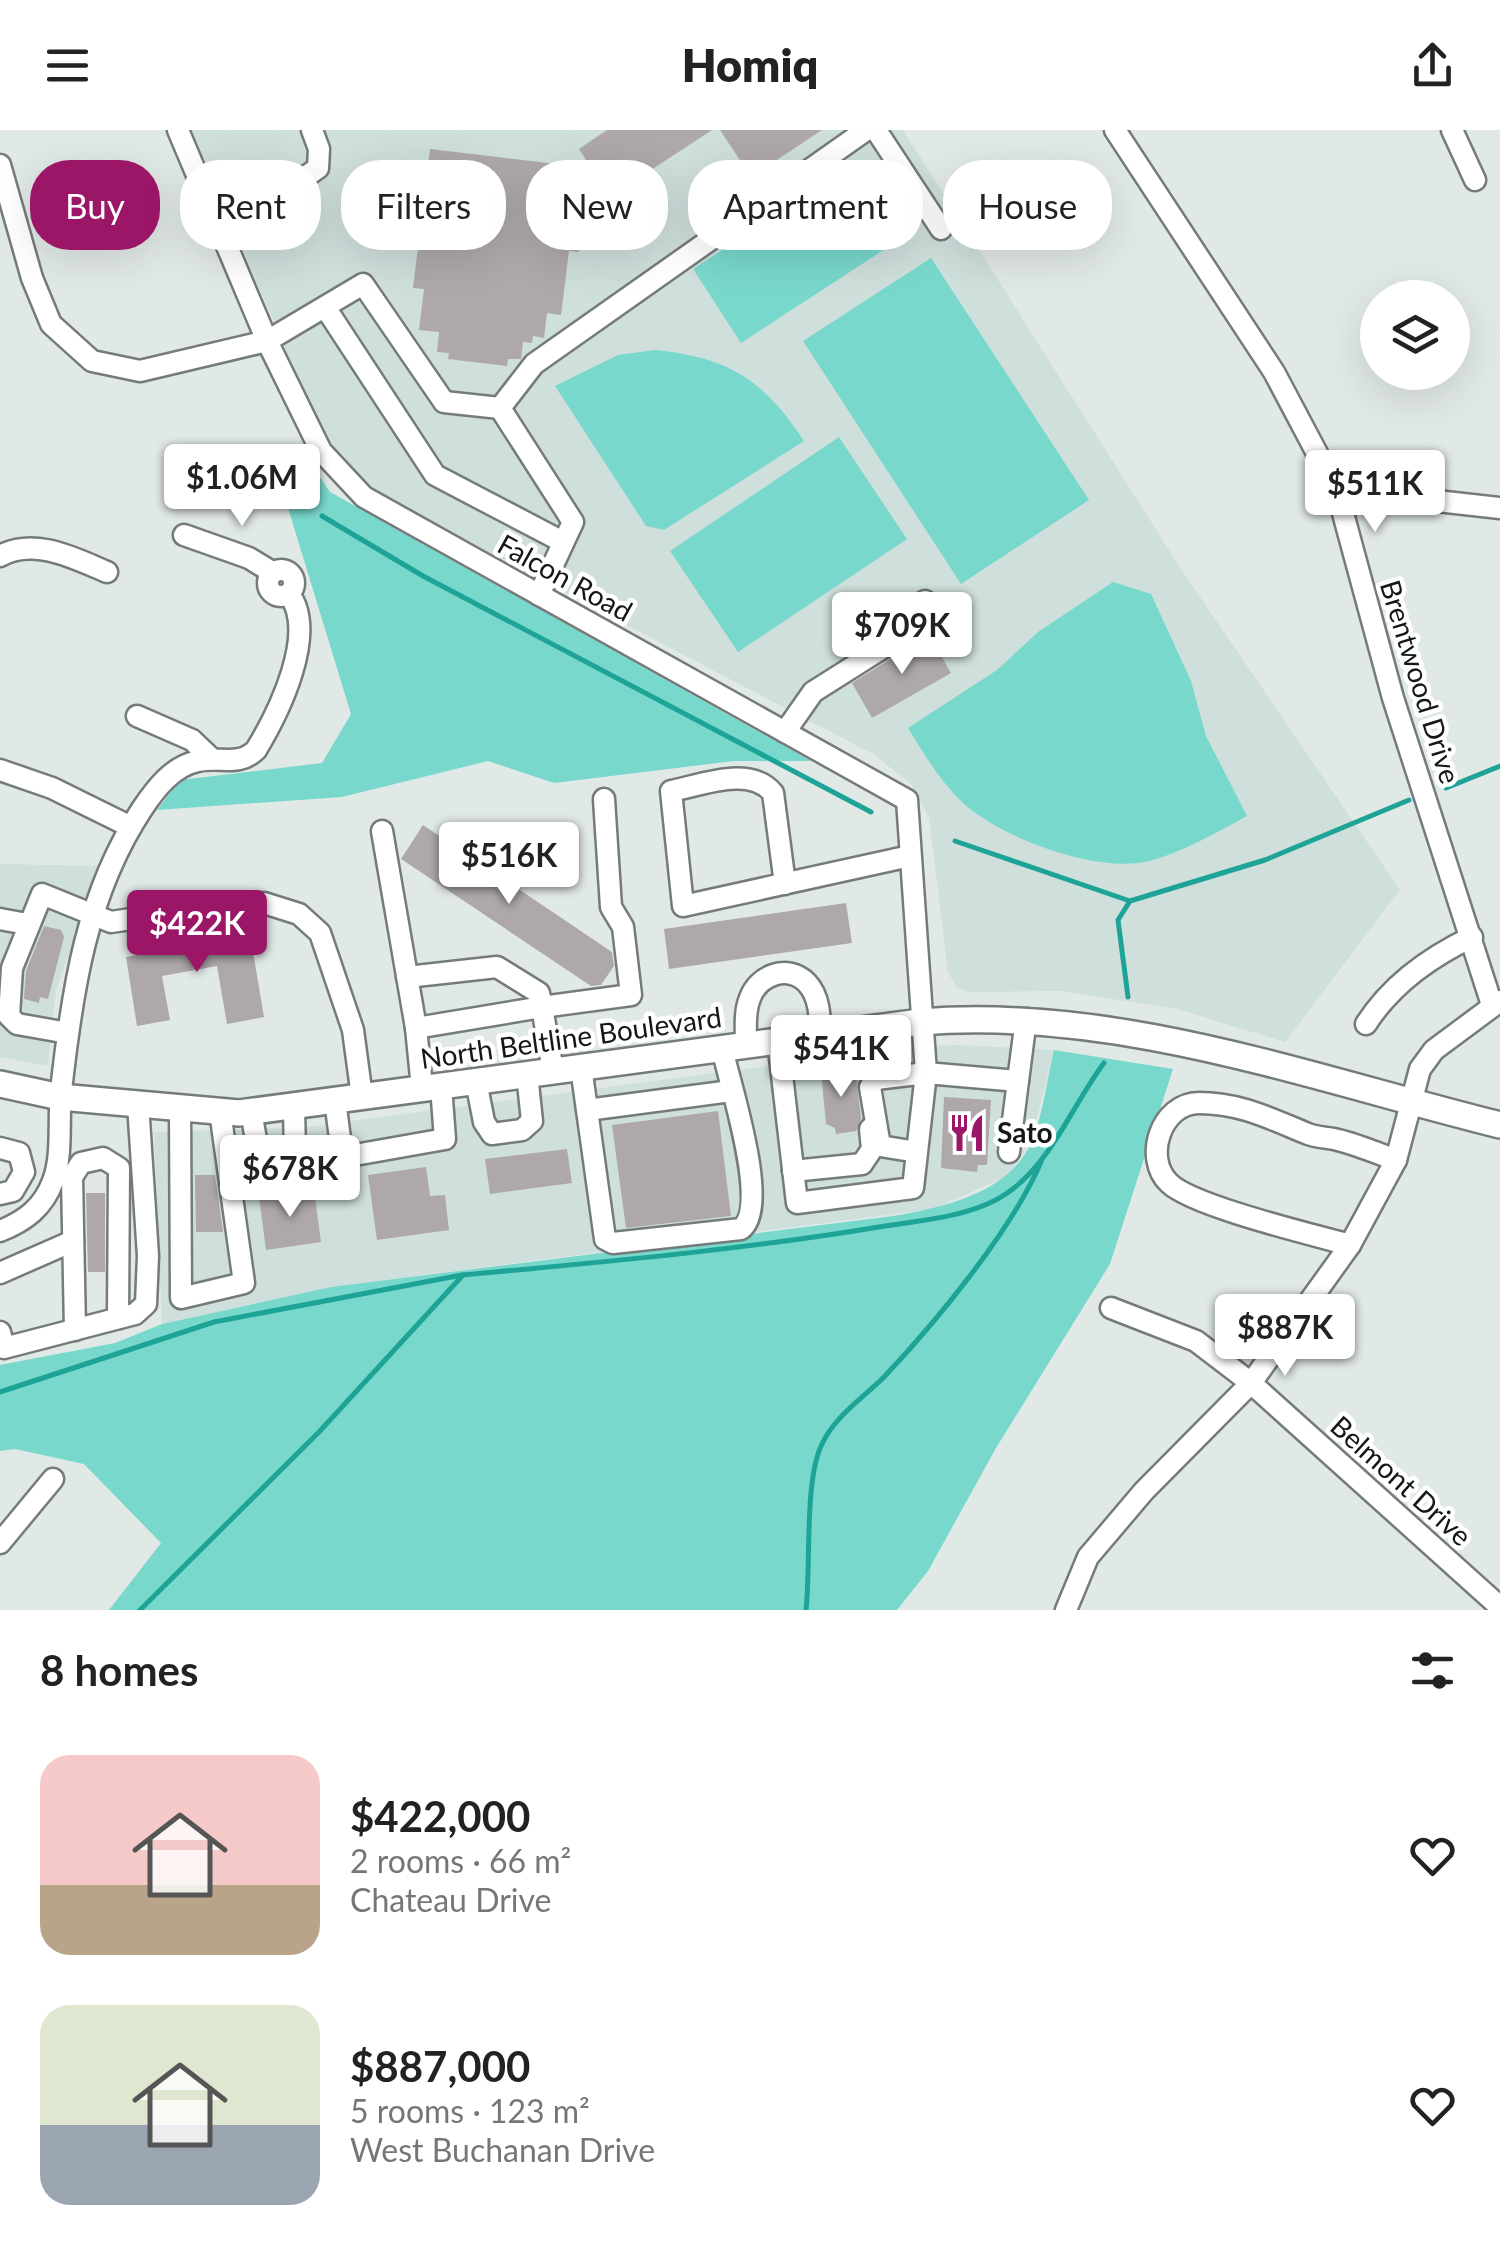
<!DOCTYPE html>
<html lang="en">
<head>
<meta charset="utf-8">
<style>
  :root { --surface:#fff; --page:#f6f6f6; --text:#222; --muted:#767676; --accent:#9c1668 }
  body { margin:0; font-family:Lato,sans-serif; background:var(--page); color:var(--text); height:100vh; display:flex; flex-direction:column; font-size:38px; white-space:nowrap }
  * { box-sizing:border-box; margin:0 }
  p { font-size:32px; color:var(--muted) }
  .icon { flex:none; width:55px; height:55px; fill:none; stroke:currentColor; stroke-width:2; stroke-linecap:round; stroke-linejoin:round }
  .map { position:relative; height:1480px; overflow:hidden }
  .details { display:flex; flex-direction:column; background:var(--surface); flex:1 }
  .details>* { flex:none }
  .top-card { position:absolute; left:30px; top:30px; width:1440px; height:90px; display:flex; gap:20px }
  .buttons { position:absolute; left:1360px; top:150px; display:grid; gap:20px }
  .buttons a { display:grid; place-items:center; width:110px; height:110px; border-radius:50%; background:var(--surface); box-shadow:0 10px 40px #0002; font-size:50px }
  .price { position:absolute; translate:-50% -85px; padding:0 22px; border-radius:10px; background:#fff; color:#222; font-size:32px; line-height:65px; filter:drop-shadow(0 2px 5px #0008) }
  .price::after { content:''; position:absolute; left:50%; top:60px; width:30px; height:22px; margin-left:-15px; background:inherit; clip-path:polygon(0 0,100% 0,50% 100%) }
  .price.selected { background:var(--accent); color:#fff }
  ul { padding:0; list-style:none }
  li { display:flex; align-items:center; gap:30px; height:250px; padding:0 40px }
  li span { display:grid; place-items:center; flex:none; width:280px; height:200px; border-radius:30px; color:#555 }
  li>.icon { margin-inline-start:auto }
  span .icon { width:120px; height:120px; fill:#fffc; stroke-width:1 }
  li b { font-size:42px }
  h2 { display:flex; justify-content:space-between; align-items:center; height:120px; padding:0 40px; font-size:42px }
  .tag { padding:0 35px; border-radius:40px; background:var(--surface); box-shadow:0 10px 40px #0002; font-size:35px; line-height:90px }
  .tag.selected { background:var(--accent); color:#fff }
  header { display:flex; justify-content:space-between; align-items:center; height:130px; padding:0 40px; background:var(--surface); font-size:45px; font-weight:800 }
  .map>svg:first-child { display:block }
  .built { fill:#cfdfdc }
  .green { fill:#79d8cc }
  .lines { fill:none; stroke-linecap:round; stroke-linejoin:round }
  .stream { stroke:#1ea397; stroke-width:5 }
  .building { fill:#aea8aa }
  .minor-casing { stroke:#757b7a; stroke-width:25 }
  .major-casing { stroke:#757b7a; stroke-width:30 }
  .minor { stroke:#fff; stroke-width:20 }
  .major { stroke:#fff; stroke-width:25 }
  .labels { text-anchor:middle; stroke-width:9; stroke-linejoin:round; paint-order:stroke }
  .street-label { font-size:28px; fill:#151717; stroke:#fff }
  .poi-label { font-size:28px; font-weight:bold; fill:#151717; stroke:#fff; text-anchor:start }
</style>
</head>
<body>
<header><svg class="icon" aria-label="menu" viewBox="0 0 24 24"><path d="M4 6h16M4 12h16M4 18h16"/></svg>Homiq<svg class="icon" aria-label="share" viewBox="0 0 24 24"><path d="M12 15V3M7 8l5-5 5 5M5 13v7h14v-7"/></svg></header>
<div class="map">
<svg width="1500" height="1480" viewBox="0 0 1500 1480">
  <rect width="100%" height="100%" fill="#e1e9e7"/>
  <g class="built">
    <path d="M192,0H903L1181,439L1400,760L1285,912L1177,879L1061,861L969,862L956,857L948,842L929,688L910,653L873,624L386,369L345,337L316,291Z"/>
    <path d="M0,734L101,736L56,860L48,936L0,927Z"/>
    <path d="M960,915L1054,920L1031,1012L1008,1046L933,1079L331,1157L162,1194L154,1002L307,997L918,916Z"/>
  </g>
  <g class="green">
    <path d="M857,32L905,106L741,213L693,139Z"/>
    <path d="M931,128L1089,370L961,454L803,211Z"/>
    <path d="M655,220C728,227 764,250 804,311L664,400L646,396L555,256L618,225Z"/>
    <path d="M839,307L907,409L738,522L670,421Z"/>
    <path d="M317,343L330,362L811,631H734L554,653L488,631L342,667L157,680L180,650L322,633L351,584L281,355Z"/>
    <path d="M1113,452L1151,464L1191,551L1206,606L1247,686C1215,703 1184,722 1149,731C1098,744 1000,708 962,672C940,651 924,624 908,598L997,540L1038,502Z"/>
    <path d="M1054,920L1173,939L1110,1134L996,1318L928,1441L897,1480H109L161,1413L84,1334L15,1319L0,1321V1235L10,1233L115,1213L162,1194L331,1157L893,1086C943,1077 1009,1064 1032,1011C1043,984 1047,949 1054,920Z"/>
  </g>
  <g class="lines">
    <g class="stream">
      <path d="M322,386L423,446L871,682"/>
      <path d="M1446,658L1500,636"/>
      <path d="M955,711L1130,771"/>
      <path d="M1128,867L1118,790L1130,771L1265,730L1409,670"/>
      <path d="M0,1262L214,1192L462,1145"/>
      <path d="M140,1480L319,1302L463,1145C602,1132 741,1120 879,1097C920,1090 976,1087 1010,1061C1052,1031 1073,974 1104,933"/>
      <path d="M806,1480C811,1436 804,1350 822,1314C835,1286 863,1268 884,1247C936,1192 1012,1100 1041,1032"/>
    </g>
  </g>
  <g class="building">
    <path d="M607,0H712L610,67L579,19Z"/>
    <path d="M720,0H822L751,47Z"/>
    <path d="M430,19L589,38L579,122L569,121L561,185L547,183L544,208L533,206L532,213L523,212L521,229H508L507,236L448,229L449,223L437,222L439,202L419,200L424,159L413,158Z"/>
    <path d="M929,505L951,543L872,588L852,553Z"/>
    <path d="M423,695L612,822L614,836L601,855L591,856L401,729Z"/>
    <path d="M846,773L852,813L669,839L664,799Z"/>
    <path d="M44,796L61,800L64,807L48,869L40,867L39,873L24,869L26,841Z"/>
    <path d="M233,799L235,813L251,810L264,887L227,894L217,836L162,846L170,890L137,896L126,827L174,818L172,807Z"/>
    <path d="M855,937L861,988L856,1001L836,1004L835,998L826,994L821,942Z"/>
    <path d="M944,967L991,970L987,1035H978L977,1042L941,1038Z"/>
    <path d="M718,981L731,1086L626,1098L612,995Z"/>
    <path d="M567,1019L572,1053L490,1064L485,1029Z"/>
    <path d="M426,1037L430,1066L445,1065L449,1100L377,1110L368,1045Z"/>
    <path d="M195,1045H215L223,1102H196Z"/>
    <path d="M314,1060L321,1112L266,1120L259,1067Z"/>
    <path d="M86,1063H105V1142H88Z"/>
  </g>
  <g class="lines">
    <g class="minor-casing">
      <g id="minor">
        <path d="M178,0L267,211L321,321L364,367L907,670L926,943L1018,951L1026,889"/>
        <path d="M876,0L941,99"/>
        <path d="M1115,0L1274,242L1337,361L1393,568L1492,875"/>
        <path d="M1452,0L1475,50"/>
        <path d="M0,35L32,148L51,194L92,231L140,241L267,211L363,154L444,272L500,278L573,392L539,465"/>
        <path d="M218,95L254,83L318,38L319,19L312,0"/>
        <path d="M325,177L435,345L563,412"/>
        <path d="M500,278L534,234L866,0"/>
        <path d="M1341,376L1383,365L1500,378"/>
        <path d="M184,405L249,428L272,442"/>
        <path d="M0,426C34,407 74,428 107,442"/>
        <circle cx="281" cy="453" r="13"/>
        <path d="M137,586L192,610L212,629"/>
        <path d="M785,602L813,562L911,500L925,471"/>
        <path d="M0,640L52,658L131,697"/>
        <path d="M382,701L416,898"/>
        <path d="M785,754L773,663C750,635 702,655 671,661L683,776L910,726"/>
        <path d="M0,789L27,794"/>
        <path d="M407,847L497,837L539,863L542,877L631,865L623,797L611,777L604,669"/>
        <path d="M1366,894C1391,855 1430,827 1472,807"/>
        <path d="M68,903L17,894L9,886L12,838L42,764L111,792L232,774L264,773L299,784L320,803L353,900L362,967"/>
        <path d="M778,911L797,1073L913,1058L926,943L876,949L870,957L880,1016L917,1022"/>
        <path d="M746,915C746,900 744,882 750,868C758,846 787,833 807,853C820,867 820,887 820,905"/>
        <path d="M581,937L605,1109L613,1113L741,1099C771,1077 729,952 722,918"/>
        <path d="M476,951L484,992L492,1004L522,1000L532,991L527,944"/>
        <path d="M422,958L416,898L542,877L553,941"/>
        <path d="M335,970L341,1016L349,1026L445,1009L441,956"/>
        <path d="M180,978L181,1168L244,1153L220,981"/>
        <path d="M587,980L731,961"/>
        <path d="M251,981L259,1027L271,1037L295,1029L294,975"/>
        <path d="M0,1018L19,1023L24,1042L13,1061L0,1064"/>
        <path d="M1009,1022L1018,951"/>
        <path d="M793,1041L862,1034L872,1019L870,999"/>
        <path d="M0,1101C25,1091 43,1078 53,1051C63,1026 58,988 61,961C72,861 86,764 142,679C156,658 173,636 198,631C220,626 238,637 256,620C279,582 318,503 289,464"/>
        <path d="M1350,1115C1314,1105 1192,1076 1169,1053C1143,1028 1161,973 1199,973C1241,973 1271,989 1308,1004C1318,1008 1328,1007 1338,1010C1358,1015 1377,1023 1396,1030"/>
        <path d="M0,1143L73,1111"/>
        <path d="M1111,1178L1196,1211L1251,1253L1500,1477"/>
        <path d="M75,1200L72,1047L81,1033L103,1028L119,1038L118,1188"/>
        <path d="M0,1202L4,1218L135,1184L146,1174L148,1126L138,974"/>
        <path d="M0,1413L53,1349"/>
        <path d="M1066,1480L1088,1427L1144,1361L1251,1253L1350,1115L1396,1030L1420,939L1434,920L1500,871"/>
      </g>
    </g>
    <g class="major-casing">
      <path id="major" d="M0,954L60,967L239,983L920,892C1117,876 1311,948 1500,995"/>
    </g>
    <use href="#minor" class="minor"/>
    <use href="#major" class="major"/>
  </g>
  <defs>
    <g id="restaurant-bare" transform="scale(3)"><path d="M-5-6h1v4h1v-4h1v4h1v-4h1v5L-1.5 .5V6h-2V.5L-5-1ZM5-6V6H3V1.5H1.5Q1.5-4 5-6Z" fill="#9c1668" stroke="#fff" stroke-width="2.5" paint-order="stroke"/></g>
  </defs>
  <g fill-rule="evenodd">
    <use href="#restaurant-bare" x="967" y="1003"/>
  </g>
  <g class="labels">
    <g class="street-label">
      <text transform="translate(565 448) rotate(29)" y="10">Falcon Road</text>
      <text transform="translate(1420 552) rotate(73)" y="10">Brentwood Drive</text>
      <text transform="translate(571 908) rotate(-8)" y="10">North Beltline Boulevard</text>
      <text transform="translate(1401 1351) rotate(42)" y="10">Belmont Drive</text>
    </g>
    <g class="poi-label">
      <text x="997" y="1013">Sato</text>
    </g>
  </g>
</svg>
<div class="buttons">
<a><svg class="icon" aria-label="layers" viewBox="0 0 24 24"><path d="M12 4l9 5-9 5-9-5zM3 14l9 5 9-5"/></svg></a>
</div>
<b class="price" style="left:242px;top:399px">$1.06M</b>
<b class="price" style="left:1375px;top:405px">$511K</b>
<b class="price" style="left:902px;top:547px">$709K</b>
<b class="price" style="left:509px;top:777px">$516K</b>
<b class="price selected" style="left:197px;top:845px">$422K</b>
<b class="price" style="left:841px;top:970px">$541K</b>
<b class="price" style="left:290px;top:1090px">$678K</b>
<b class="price" style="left:1285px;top:1249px">$887K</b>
<div class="top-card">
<a class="tag selected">Buy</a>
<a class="tag">Rent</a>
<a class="tag">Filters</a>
<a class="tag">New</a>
<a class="tag">Apartment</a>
<a class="tag">House</a>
</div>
</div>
<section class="details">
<h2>8 homes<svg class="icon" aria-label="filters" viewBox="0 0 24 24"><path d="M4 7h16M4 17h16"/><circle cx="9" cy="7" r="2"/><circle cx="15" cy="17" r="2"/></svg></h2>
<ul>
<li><span style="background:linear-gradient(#f6c9c9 65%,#b9a48a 0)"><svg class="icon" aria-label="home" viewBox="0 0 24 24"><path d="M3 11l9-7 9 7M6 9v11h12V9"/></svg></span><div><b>$422,000</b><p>2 rooms · 66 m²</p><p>Chateau Drive</p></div><svg class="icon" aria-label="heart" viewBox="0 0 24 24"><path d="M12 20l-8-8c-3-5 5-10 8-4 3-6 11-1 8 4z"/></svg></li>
<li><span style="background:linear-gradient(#dfe7d0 60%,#9aa5b1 0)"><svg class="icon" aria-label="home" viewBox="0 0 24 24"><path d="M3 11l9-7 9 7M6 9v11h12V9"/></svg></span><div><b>$887,000</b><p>5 rooms · 123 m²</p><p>West Buchanan Drive</p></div><svg class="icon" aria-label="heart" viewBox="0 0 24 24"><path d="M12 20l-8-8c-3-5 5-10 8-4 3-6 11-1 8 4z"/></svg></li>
</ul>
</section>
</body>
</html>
